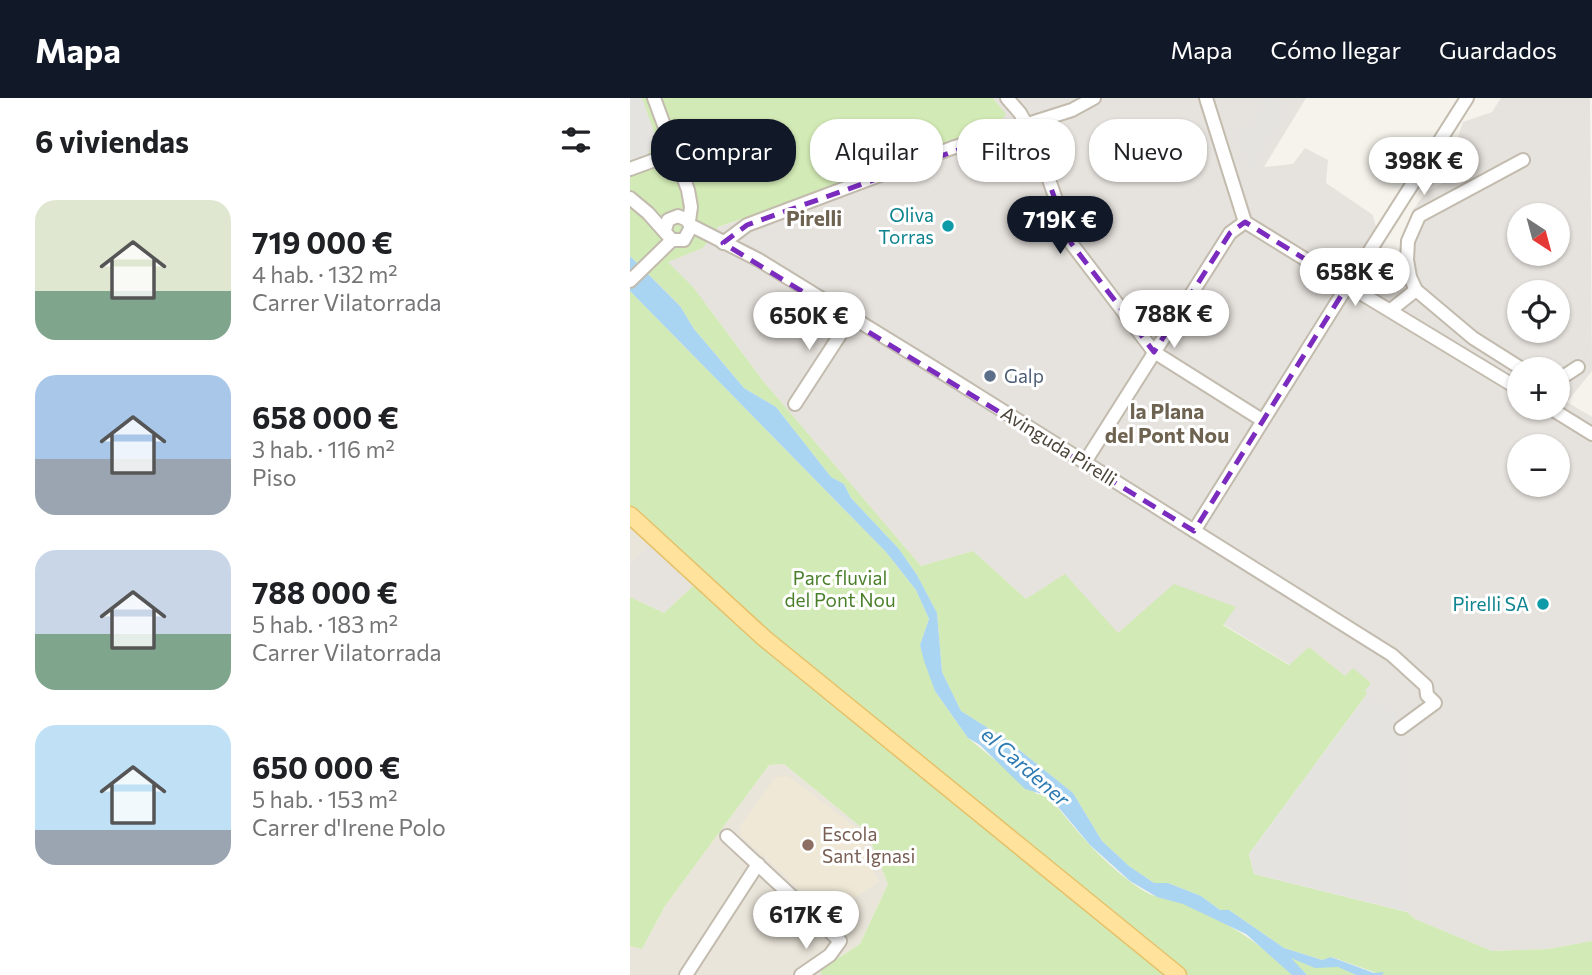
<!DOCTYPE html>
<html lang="es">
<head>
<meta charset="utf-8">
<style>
  :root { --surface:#fff; --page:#f2f2f2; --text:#202124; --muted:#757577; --accent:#111827 }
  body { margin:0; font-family:Commissioner,sans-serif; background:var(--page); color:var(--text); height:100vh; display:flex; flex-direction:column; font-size:26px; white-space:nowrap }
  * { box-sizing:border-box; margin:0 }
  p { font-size:23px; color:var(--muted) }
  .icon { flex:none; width:38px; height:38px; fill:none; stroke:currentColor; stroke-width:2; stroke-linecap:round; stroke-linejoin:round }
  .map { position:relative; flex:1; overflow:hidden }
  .details { display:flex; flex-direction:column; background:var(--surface); width:630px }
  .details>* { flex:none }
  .guide { position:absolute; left:21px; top:21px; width:665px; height:63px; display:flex; gap:14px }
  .needle { width:46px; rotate:144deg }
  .tools { position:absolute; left:877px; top:105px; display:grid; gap:14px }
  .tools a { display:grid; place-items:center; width:63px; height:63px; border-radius:50%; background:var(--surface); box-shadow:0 2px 5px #0004; font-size:35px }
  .price { position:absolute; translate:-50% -60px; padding:0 16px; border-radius:24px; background:#fff; color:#222; font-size:23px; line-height:46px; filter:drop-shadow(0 2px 4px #0008) }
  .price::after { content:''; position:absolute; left:50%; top:42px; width:21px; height:16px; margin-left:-10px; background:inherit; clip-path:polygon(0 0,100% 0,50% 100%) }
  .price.on { background:var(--accent); color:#fff }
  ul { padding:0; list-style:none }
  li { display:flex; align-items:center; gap:21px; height:175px; padding:0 35px }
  li span { display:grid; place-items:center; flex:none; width:196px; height:140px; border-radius:21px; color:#555 }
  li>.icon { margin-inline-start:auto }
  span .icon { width:84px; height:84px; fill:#fffc; stroke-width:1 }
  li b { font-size:30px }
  h2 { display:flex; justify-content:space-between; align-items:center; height:84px; padding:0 35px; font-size:30px }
  .tag { padding:0 24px; border-radius:28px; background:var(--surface); box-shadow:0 2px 5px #0004; font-size:24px; line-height:63px }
  .tag.on { background:var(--accent); color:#fff }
  header { display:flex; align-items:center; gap:42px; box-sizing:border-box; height:98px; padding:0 35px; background:var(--accent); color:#fff }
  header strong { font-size:33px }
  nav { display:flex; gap:38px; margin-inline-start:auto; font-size:24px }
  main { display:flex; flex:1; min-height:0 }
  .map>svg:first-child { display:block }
  .residential { fill:#eae5da }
  .industrial { fill:#e6e2dd; fill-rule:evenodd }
  .education { fill:#efe8d6 }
  .green { fill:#d2eab5 }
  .parking { fill:#e5e3e0 }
  .water { fill:#a9d4f2 }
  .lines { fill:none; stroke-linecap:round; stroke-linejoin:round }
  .minor-casing { stroke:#c2bbae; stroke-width:16 }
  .major-casing { stroke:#e6c16a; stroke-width:19 }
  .minor { stroke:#fff; stroke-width:12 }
  .major { stroke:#ffe39c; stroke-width:16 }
  .marked { fill:none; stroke:#7b2cbf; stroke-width:5; stroke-dasharray:14 9; stroke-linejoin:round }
  .culture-dot { fill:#0f9aa8; stroke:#fff; stroke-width:2.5 }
  .service-dot { fill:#5c6f8a; stroke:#fff; stroke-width:2.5 }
  .education-dot { fill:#8d6e63; stroke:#fff; stroke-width:2.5 }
  .labels { text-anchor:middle; stroke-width:6; stroke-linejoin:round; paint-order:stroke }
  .culture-label { font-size:19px; fill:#0d838f; stroke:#fff; text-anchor:end }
  .service-label { font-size:19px; fill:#4e5e75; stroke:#fff; text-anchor:start }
  .street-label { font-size:19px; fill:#4b4439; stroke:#fff }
  .park-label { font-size:19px; fill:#4a7f2a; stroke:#fff }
  .education-label { font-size:19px; fill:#785e54; stroke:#fff; text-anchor:start }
  .neighbourhood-label { font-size:21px; font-weight:bold; fill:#6e6250; stroke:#fff }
  .water-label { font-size:21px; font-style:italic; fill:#2e7ab2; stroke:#fff }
</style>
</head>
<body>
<header>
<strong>Mapa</strong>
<nav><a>Mapa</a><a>Cómo llegar</a><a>Guardados</a></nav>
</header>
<main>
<section class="details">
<h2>6 viviendas<svg class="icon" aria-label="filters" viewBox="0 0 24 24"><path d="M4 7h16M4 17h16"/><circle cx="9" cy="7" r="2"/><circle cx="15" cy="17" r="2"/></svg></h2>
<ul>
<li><span style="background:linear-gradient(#dfe7d0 65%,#7fa58c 0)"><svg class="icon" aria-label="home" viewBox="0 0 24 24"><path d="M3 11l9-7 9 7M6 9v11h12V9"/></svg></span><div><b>719 000 €</b><p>4 hab. · 132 m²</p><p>Carrer Vilatorrada</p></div></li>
<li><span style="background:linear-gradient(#a9c7e8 60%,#9aa5b1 0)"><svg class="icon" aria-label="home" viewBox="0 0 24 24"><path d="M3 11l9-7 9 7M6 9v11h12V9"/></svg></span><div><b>658 000 €</b><p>3 hab. · 116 m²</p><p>Piso</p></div></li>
<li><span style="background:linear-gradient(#c9d6e8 60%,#7fa58c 0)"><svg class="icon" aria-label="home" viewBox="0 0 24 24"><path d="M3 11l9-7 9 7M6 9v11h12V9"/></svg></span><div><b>788 000 €</b><p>5 hab. · 183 m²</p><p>Carrer Vilatorrada</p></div></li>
<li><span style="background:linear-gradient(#bfe0f5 75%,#9aa5b1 0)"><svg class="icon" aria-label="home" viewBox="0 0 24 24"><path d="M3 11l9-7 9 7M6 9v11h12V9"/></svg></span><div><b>650 000 €</b><p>5 hab. · 153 m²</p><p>Carrer d'Irene Polo</p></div></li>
</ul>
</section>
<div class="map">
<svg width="962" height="877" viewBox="0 0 962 877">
  <rect width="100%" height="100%" fill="#f6f3ec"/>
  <g class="residential">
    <path d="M0,429L19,447L0,466Z"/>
    <path d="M154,666L237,734L258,786L230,846L191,870V877H0V848L12,851L35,808L139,667Z"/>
  </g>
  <g class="industrial">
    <path d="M363,0H676L634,69L663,66L675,50L698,62L696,85L743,117L748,137L746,147L770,161L783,112L796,94L813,85L833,24L862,14L871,0H960L962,273L937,304L962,319V843L918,851L862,853L785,821L777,814L734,594L741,584L715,578L679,549L660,567L593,526L605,509L488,536L435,477L396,501L343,453L291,468L134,284L78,209L37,164L73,150L86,130L208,88L376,16ZM889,117H928V156H889ZM889,194H928V233H889ZM889,271H928V310H889ZM889,348H928V387H889Z"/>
    <path d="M19,447L63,488L34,515L0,499V466Z"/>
  </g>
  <path class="education" d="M158,678L232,734L234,757L249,784L197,817L111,737L110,728L146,679Z"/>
  <g class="green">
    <path d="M0,0H363L376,16L367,30L293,53L208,88L88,129L73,150L38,164L63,189L134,284L291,468L343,453L396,501L435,476L488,535L544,486L606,509L593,527L659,567L679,549L715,578L723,570L741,585L735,593L737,596L619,756L624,776L777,814L785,821L862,853L918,851L962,843V877H752L702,859L692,862L654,850L599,812H590L571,798L538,785H524L499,768L472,743L443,695L377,642L331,613L312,574L307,515L287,477L269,451L221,400L214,386L201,379L146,309L114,290L64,231L50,208L0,158Z"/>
    <path d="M0,193L256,454L286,492L299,521L290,547L305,593L338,640L407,696L419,698C445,732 477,770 514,793C527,801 541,801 555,806C595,823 632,845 662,877H191V871L230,846L258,786L237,734L154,666L139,667L35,808L12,851L0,848V499L34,515L63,488L0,429Z"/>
    <path d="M659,859L685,869H709L726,877H677Z"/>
  </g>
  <g class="parking">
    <path d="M0,0H12L26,39L18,57L0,63Z"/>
    <path d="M632,0H644L660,10L619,77L604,34L618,28Z"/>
    <path d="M737,596L765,613L776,645L777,814L624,776L619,756Z"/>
  </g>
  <path class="water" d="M0,158L50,208L64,231L114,290L146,309L201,379L214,386L221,400L269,451L287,477L307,515L312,574L331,613L377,642L443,695L472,743L499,768L524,785H538L571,798L590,812H599L654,850L692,862L701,859L744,875L754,874L752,877H726L708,869L685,870L661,860L677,877H662L616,836L553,806L527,799L500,783L460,747L419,698L395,691L350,647L338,640L305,593L294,563L290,547L299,521L286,492L256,454L0,193Z"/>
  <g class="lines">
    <g class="minor-casing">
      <g id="minor">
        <path d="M24,0L58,92L61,109L59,123"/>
        <path d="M377,0L390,15L406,44L441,145L524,254L632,322"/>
        <path d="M576,0L615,124L712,184"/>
        <path d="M0,71L44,55"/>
        <path d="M0,100L18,115L42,142H54L61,129L57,122L48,118L38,122L35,132"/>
        <path d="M60,127L129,162L303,269L762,557L796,588L797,597L805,605L771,630"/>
        <path d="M93,145L117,127L322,50L442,12L464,0"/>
        <path d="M0,183L42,142"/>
        <path d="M724,191L722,182L727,173L837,0"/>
        <path d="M724,191L889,291"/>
        <path d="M762,211L786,192"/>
        <path d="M892,271L843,240L786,192L780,179L777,162L778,143L789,118L893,62"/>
        <path d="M928,282L948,269"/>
        <path d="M165,306L221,220"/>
        <path d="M920,310L962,336"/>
        <path d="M455,364L600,135L615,124"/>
        <path d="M564,433L714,193"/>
        <path d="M97,738L210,843L200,857L171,877"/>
        <path d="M56,877L128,766"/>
      </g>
    </g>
    <g class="major-casing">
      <path id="major" d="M0,417L134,540L548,877"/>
    </g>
    <use href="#minor" class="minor"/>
    <use href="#major" class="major"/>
  </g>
  <path class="marked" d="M398,27L441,145L524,254L600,135L615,124L712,184L714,193L564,433L93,145L117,127Z"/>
  <g class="culture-dot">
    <circle cx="318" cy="128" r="7"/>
    <circle cx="913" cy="506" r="7"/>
  </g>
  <circle class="service-dot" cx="360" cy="278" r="7"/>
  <circle class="education-dot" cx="178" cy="747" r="7"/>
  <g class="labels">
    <g class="culture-label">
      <text x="304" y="124">Oliva<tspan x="304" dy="22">Torras</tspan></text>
      <text x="899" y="513">Pirelli SA</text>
    </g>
    <g class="service-label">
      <text x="374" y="285">Galp</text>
    </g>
    <g class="street-label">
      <text transform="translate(429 348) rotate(32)" y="7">Avinguda Pirelli</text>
    </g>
    <g class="park-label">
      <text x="210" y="487">Parc fluvial<tspan x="210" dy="22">del Pont Nou</tspan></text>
    </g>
    <g class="education-label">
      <text x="192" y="743">Escola<tspan x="192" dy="22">Sant Ignasi</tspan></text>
    </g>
    <g class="neighbourhood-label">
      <text x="184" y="128">Pirelli</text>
      <text x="537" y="321">la Plana<tspan x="537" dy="24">del Pont Nou</tspan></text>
    </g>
    <g class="water-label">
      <text transform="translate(395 669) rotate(41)" y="7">el Cardener</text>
    </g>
  </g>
</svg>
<div class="tools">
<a><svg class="needle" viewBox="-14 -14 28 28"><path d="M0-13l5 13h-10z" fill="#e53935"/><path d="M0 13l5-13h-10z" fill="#757577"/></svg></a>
<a><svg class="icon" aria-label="locate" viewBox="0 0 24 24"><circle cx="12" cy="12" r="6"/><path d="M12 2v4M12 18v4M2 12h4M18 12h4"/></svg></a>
<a>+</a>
<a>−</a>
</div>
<b class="price" style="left:794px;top:99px">398K €</b>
<b class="price on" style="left:430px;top:158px">719K €</b>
<b class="price" style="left:725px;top:210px">658K €</b>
<b class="price" style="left:544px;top:252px">788K €</b>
<b class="price" style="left:179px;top:254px">650K €</b>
<b class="price" style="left:176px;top:853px">617K €</b>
<div class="guide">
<a class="tag on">Comprar</a>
<a class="tag">Alquilar</a>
<a class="tag">Filtros</a>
<a class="tag">Nuevo</a>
</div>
</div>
</main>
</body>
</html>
